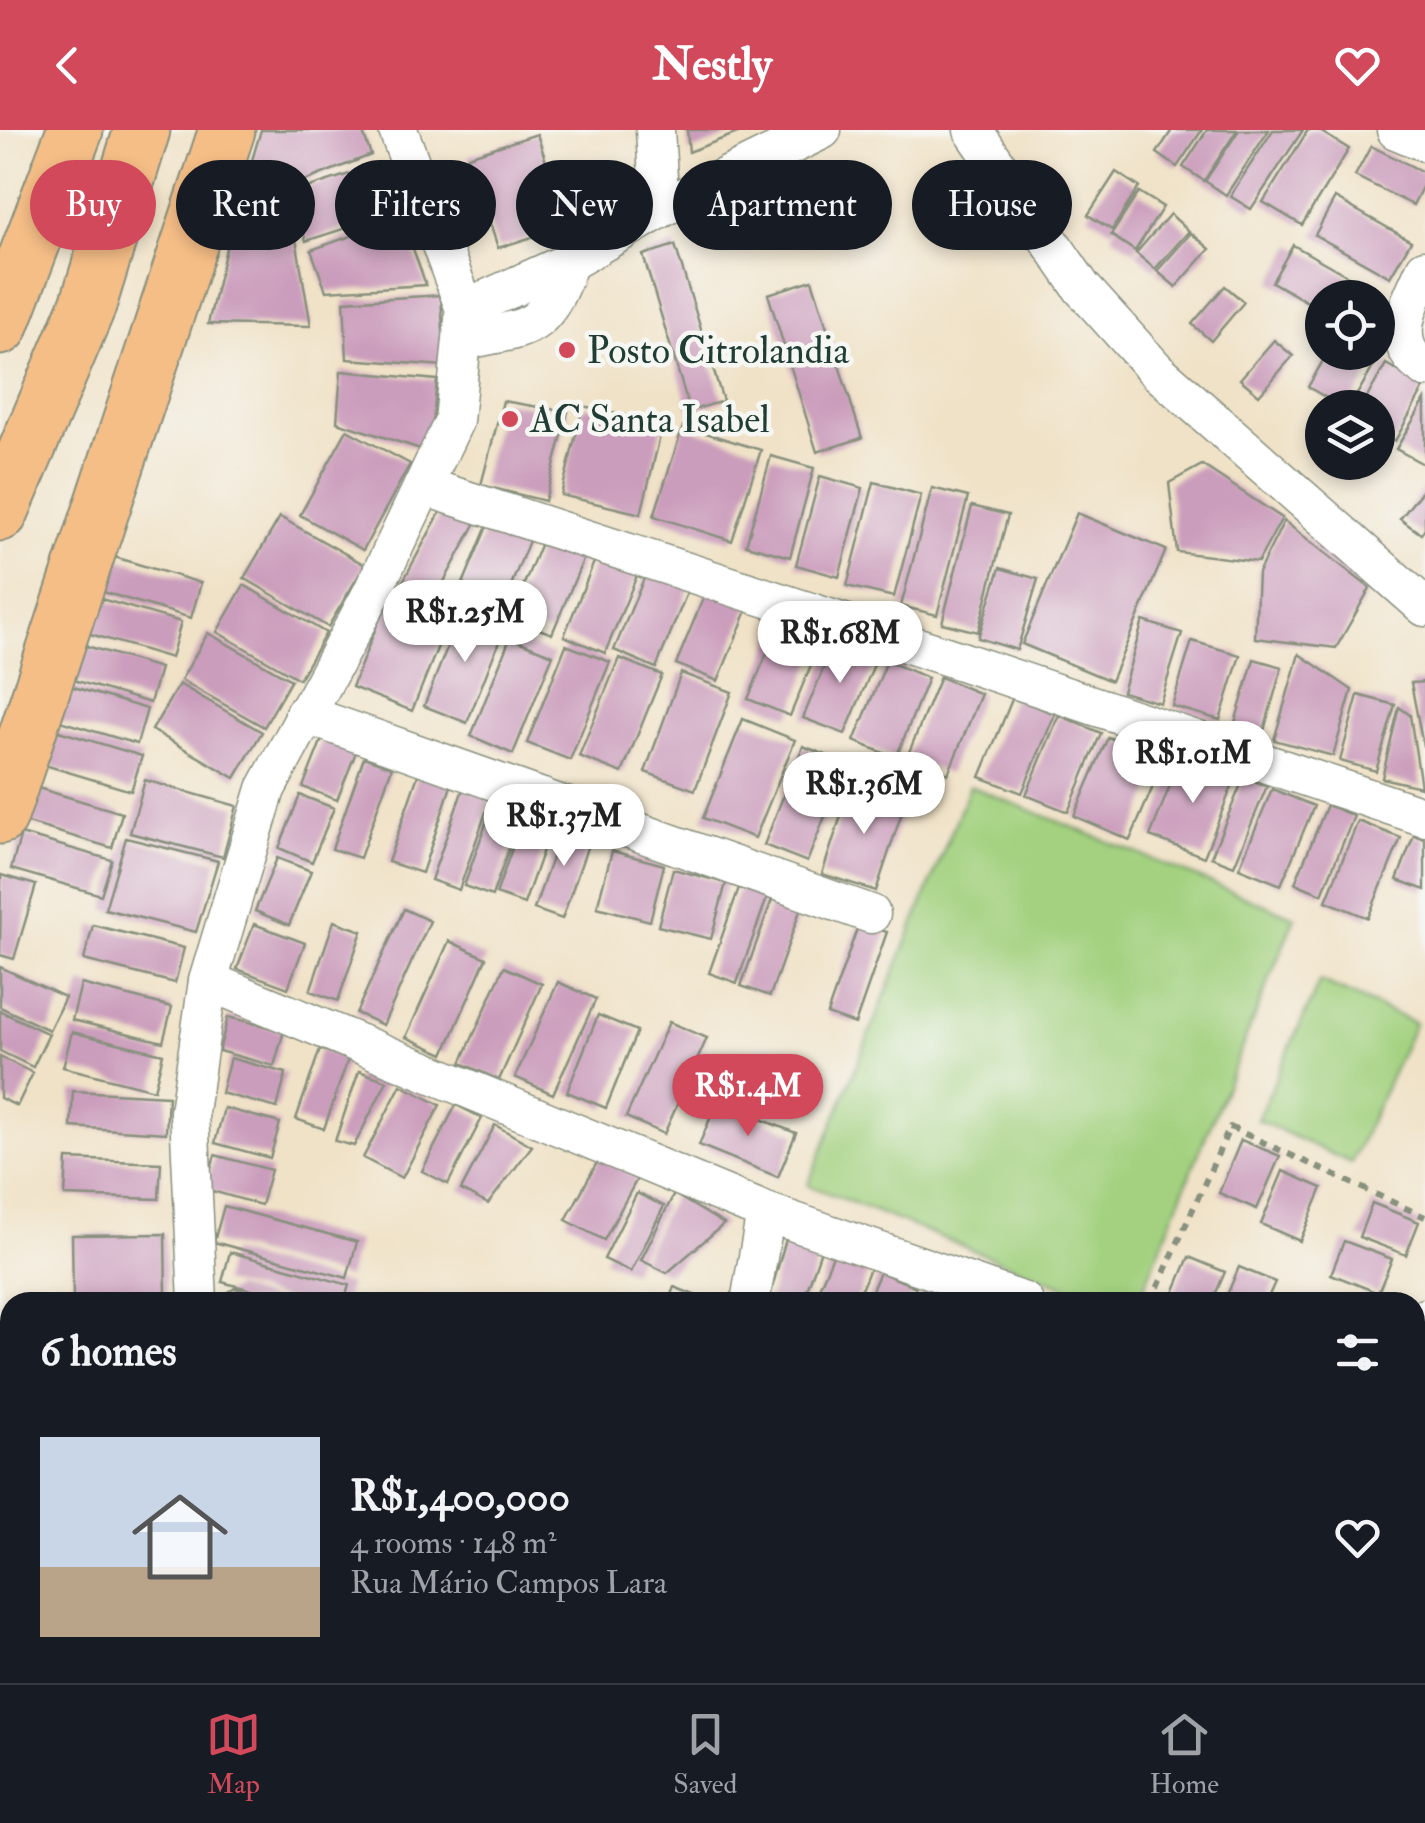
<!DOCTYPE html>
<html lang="en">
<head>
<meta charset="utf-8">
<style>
  :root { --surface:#171b24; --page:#20242c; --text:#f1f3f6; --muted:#9ea1a6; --line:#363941; --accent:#d1495b }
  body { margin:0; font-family:"IM FELL Double Pica",serif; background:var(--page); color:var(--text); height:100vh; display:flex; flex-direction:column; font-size:38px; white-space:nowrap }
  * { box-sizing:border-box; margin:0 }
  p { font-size:32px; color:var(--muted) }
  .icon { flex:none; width:55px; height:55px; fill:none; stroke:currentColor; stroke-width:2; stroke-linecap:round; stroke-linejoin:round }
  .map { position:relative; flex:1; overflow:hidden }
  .details { position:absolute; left:0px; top:1162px; width:1425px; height:392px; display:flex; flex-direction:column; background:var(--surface); border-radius:30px 30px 0 0; box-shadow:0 5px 15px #0003 }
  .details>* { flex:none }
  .top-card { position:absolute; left:30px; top:30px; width:1365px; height:90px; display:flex; gap:20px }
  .tools { position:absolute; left:1305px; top:150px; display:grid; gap:20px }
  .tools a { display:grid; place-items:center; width:90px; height:90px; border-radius:50%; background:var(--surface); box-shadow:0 5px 15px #0003; font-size:50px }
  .price { position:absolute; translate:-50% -85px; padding:0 22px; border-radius:35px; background:#fff; color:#222; font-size:32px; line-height:65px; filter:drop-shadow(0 2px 5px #0008) }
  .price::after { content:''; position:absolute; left:50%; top:60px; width:30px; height:22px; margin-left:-15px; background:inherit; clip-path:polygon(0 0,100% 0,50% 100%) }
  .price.selected { background:var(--accent); color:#fff }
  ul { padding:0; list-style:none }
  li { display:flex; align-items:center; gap:30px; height:250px; padding:0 40px }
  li+li { border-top:2px solid var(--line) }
  li span { display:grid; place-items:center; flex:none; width:280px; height:200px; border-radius:0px; color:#555 }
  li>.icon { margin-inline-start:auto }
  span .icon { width:120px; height:120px; fill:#fffc; stroke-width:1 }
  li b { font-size:42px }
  h2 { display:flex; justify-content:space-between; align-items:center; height:120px; padding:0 40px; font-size:42px }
  .pill { padding:0 35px; border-radius:45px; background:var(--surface); box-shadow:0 5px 15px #0003; font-size:35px; line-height:90px }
  .pill.selected { background:var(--accent); color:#fff }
  header { display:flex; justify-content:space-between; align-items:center; height:130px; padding:0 40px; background:var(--accent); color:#fff; font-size:45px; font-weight:700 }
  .dock { display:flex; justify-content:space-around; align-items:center; height:140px; border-top:2px solid var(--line); background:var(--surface); font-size:28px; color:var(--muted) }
  .dock a { display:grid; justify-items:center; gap:5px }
  .dock .selected { color:var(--accent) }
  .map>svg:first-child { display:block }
  .green { fill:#a3d17f; stroke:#61875a; stroke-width:2.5 }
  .building { fill:#cb9dbc }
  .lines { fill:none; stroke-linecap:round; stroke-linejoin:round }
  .minor-casing { stroke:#88907e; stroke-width:41 }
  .highway-casing { stroke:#88907e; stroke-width:59 }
  .path { stroke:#88907e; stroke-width:6; stroke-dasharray:8 8; stroke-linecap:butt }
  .minor { stroke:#fff; stroke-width:38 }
  .highway { stroke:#f6be87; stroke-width:55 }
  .poi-dot { fill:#d1495b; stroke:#f6f6f2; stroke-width:4 }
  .labels { text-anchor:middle; stroke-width:9; stroke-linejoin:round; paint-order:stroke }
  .poi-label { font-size:38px; fill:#1f3d34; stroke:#f6f6f2; text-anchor:start }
</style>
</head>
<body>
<header><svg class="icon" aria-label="back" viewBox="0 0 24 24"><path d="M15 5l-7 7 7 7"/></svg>Nestly<svg class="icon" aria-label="heart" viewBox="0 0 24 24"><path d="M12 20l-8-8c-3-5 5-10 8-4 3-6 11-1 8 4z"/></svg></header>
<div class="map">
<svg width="1425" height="1553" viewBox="0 0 1425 1553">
  <rect width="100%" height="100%" fill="#f6f6f2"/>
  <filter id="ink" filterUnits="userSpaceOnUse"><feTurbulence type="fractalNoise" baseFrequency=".01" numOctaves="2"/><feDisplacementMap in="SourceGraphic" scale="20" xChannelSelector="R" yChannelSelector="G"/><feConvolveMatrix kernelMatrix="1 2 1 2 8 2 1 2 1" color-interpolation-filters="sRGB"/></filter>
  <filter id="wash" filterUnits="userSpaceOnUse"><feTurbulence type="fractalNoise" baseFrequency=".0048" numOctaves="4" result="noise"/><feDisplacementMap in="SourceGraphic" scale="40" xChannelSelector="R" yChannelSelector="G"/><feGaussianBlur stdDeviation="2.25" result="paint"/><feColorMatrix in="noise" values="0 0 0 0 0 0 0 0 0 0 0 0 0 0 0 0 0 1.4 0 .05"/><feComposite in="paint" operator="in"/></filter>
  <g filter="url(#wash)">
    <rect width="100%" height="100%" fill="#f0e2c7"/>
    <g class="green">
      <path d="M970,656L1295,787L1138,1172H1104L808,1055Z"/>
      <path d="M1320,851L1415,893L1351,1033L1257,990Z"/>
      <path d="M1425,1387V1454L1415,1436V1392Z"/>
    </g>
    <g id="blocks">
      <g class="building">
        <path d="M261,0H362L371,25L266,66L245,54Z"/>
        <path d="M687,0H745L689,22Z"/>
        <path d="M1172,0H1202L1177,37L1157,23Z"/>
        <path d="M1207,0H1237L1204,51L1183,37Z"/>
        <path d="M1239,0H1269L1226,65L1205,51Z"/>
        <path d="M1273,0H1303L1251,79L1230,66Z"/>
        <path d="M1308,0H1318L1349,19L1302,95L1263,72Z"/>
        <path d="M537,4L567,96L498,118L468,26Z"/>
        <path d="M1371,16L1425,43V51L1413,75L1355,46Z"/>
        <path d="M383,33L399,81L306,111L291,63Z"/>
        <path d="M1116,42L1139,57L1112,100L1088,85Z"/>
        <path d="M1139,62L1163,77L1135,121L1111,105Z"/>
        <path d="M1335,68L1411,111L1390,147L1315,105Z"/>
        <path d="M291,80L311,196L208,194L235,81Z"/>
        <path d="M1170,84L1189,101L1155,139L1136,123Z"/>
        <path d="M402,88L426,155L326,161L311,120Z"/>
        <path d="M1191,103L1210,119L1176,157L1157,141Z"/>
        <path d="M675,115L723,271L690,281L643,125Z"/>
        <path d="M1293,115L1369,158L1363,168H1322V180L1272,152Z"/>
        <path d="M812,150L862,308L817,322L768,164Z"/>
        <path d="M1225,156L1244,172L1211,211L1192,194Z"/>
        <path d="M441,165L445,236L347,229L344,171Z"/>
        <path d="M1274,210L1293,226L1259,265L1240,249Z"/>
        <path d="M1328,222H1372L1379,227L1349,278H1344L1308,257Z"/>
        <path d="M1386,234L1425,256L1395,311L1378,301V278H1361Z"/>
        <path d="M341,241L437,250L430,322L337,292Z"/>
        <path d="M1425,270V335L1396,319Z"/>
        <path d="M503,271L568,282L545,371L481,355Z"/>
        <path d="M583,276L663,294L641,384L561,365Z"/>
        <path d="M683,296L761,320L732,411L654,386Z"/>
        <path d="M347,300L410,334L363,420L300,385Z"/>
        <path d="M771,326L814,338L790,427L746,415Z"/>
        <path d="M1202,335L1282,388L1258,432L1177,422L1169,353Z"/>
        <path d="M820,346L863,358L839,447L796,435Z"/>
        <path d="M874,352L921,365L894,467L847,456Z"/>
        <path d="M1425,357V398L1421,404L1400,389Z"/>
        <path d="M932,358L968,367L937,485L901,476Z"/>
        <path d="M447,370L479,387L434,470L402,453Z"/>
        <path d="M972,376L1008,385L978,502L942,493Z"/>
        <path d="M1077,383L1166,420L1111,551L1022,514Z"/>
        <path d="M280,387L365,435L328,497L244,448Z"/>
        <path d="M490,389L531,406L499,485L457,468Z"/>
        <path d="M1284,391L1370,458L1336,518L1255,508L1258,443Z"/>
        <path d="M543,408L585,425L552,504L510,488Z"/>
        <path d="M111,426L201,453L191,488L100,461Z"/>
        <path d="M596,427L638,443L605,523L564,506Z"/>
        <path d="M1000,438L1038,449L1017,520L978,508Z"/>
        <path d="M647,441L689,458L656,538L614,520Z"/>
        <path d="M709,454L751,471L718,551L676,534Z"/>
        <path d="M244,455L326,503L299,549L217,502Z"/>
        <path d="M91,466L181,492L171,528L80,501Z"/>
        <path d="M387,470L447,494L412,581L352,557Z"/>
        <path d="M463,477L506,494L467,593L424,576Z"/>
        <path d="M781,489L823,506L790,586L748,569Z"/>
        <path d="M1143,491L1182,503L1160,573L1122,562Z"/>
        <path d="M208,503L291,550L264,597L181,550Z"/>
        <path d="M510,508L553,525L513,624L471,606Z"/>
        <path d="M836,508L878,525L845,604L803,588Z"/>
        <path d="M70,511L160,538L150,573L60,546Z"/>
        <path d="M1192,511L1240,525L1220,590L1172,576Z"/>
        <path d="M566,515L610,532L570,630L527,613Z"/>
        <path d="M1299,524L1352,560L1333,626L1274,610Z"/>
        <path d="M619,528L662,545L622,643L579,626Z"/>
        <path d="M1254,529L1282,537L1263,604L1234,596Z"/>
        <path d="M887,531L928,548L896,628L854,611Z"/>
        <path d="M681,543L732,562L695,660L645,642Z"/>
        <path d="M940,547L981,564L948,644L907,627Z"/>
        <path d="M57,552L147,579L137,614L46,587Z"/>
        <path d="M1425,552V616H1423L1411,553Z"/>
        <path d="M179,554L262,602L235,648L152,600Z"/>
        <path d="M1358,565L1395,575L1376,641L1340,631Z"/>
        <path d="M1013,567L1055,584L1022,663L980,647Z"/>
        <path d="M1399,577L1410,585L1421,657L1382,648Z"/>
        <path d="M1059,585L1101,603L1068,682L1026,665Z"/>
        <path d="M743,589L795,610L755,708L703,688Z"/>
        <path d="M52,599L142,626L131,661L41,634Z"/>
        <path d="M324,604L358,617L337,670L303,657Z"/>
        <path d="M1108,607L1164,631L1130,710L1074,686Z"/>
        <path d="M803,616L846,633L807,732L764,715Z"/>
        <path d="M1182,625L1236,646L1204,727L1150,706Z"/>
        <path d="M364,627L392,637L360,728L332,719Z"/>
        <path d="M419,642L452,653L422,743L388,732Z"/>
        <path d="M1244,647L1267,656L1234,736L1211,727Z"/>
        <path d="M145,650L237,676L223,727L130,703Z"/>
        <path d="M852,652L906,670L876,761L822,744Z"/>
        <path d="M31,656L122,683L112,718L21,691Z"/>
        <path d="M463,659L491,668L459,760L431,750Z"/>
        <path d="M1272,659L1314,676L1281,755L1239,738Z"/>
        <path d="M300,665L334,678L312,732L279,718Z"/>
        <path d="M496,665L525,674L492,766L464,756Z"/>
        <path d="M528,673L556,683L524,774L496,764Z"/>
        <path d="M1327,675L1354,686L1322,764L1295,753Z"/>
        <path d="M566,688L594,698L562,789L534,779Z"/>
        <path d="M1358,691L1401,708L1368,788L1326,771Z"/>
        <path d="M21,704L112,730L101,765L11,739Z"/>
        <path d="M1414,705L1425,709V760L1397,750Z"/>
        <path d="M126,708L218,731L196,802L105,779Z"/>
        <path d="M612,721L664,735L650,791L597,777Z"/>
        <path d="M277,728L311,741L289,795L255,781Z"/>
        <path d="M673,739L726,753L711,809L658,796Z"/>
        <path d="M1,745L36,755L14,829L0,825Z"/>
        <path d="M741,752L769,762L737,853L709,843Z"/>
        <path d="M774,764L802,775L770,866L741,856Z"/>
        <path d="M404,779L430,791L383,895L356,883Z"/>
        <path d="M334,791L362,801L338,871L310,861Z"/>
        <path d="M859,793L887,802L855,894L827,884Z"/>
        <path d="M254,794L305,813L288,858L237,839Z"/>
        <path d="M93,795L184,818L175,853L84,830Z"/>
        <path d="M449,811L486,828L444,924L406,907Z"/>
        <path d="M0,837L65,867L49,900L0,877Z"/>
        <path d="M504,837L542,854L499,950L461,933Z"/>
        <path d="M558,852L596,869L553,964L515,947Z"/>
        <path d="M81,854L172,877L163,912L72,890Z"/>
        <path d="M0,881L49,904L33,937L0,921Z"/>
        <path d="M598,885L637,901L606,978L567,962Z"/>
        <path d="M228,887L284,901L274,936L219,921Z"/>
        <path d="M669,892L707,908L664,1004L626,987Z"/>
        <path d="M72,902L163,924L154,960L63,937Z"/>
        <path d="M320,919L348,929L324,999L296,989Z"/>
        <path d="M0,927L33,943L17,976L0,968Z"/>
        <path d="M230,928L286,943L277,978L221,963Z"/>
        <path d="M359,941L387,951L354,1016L335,1011Z"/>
        <path d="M401,955L440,975L402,1048L363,1028Z"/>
        <path d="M73,961L168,966L166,1003L71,997Z"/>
        <path d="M717,972L796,1003L778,1047L699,1015Z"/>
        <path d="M456,975L482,988L448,1054L422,1041Z"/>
        <path d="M224,978L280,993L270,1028L215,1013Z"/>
        <path d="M495,995L532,1016L488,1074L461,1060Z"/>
        <path d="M1241,1010L1280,1026L1257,1079L1219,1063Z"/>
        <path d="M215,1025L271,1040L261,1075L205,1059Z"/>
        <path d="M600,1027L638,1047L604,1110L566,1090Z"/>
        <path d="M67,1029L161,1033L159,1069L65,1066Z"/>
        <path d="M1283,1041L1322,1058L1300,1111L1261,1094Z"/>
        <path d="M637,1063L664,1076L631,1142L604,1129Z"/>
        <path d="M674,1064L724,1094L667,1143L641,1130Z"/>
        <path d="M1372,1073L1419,1092L1406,1125L1359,1107Z"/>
        <path d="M224,1076L357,1112L347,1148L214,1112Z"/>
        <path d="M788,1102L821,1120L803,1172H768Z"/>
        <path d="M165,1104L166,1168L73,1169L72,1105Z"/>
        <path d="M1344,1111L1392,1129L1378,1163L1331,1144Z"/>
        <path d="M835,1121L871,1136L856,1172H813Z"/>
        <path d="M230,1122L349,1155L344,1172H295L222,1152Z"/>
        <path d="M1189,1127L1225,1142L1212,1172H1170Z"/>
        <path d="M1239,1137L1275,1152L1266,1172H1224Z"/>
        <path d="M880,1142L916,1157L909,1172H867Z"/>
        <path d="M674,1157L712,1172H668Z"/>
        <path d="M235,1158L278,1172H225L222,1166Z"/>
        <path d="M922,1160L951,1172H916Z"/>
        <path d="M10,1327V1357H0V1348Z"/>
        <path d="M1425,1488V1542L1406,1553H1367L1362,1545H1415V1494Z"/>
        <path d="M340,1545H344L362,1553H336Z"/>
        <path d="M497,1545H542L538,1553H492Z"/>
        <path d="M562,1545H639L652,1553H574Z"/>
        <path d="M763,1545H804L801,1553H783Z"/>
        <path d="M808,1545H848L844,1553H805Z"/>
        <path d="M852,1545H891L888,1553H849Z"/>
        <path d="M898,1545H923L943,1553H894Z"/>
        <path d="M1173,1545H1245L1243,1553H1171Z"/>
        <path d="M1254,1545H1291L1311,1553H1251Z"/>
      </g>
    </g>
  </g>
  <g filter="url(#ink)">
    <use href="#blocks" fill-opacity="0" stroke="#88907e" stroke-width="2.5"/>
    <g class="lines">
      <g class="minor-casing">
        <g id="minor">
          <path d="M655,0L660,79"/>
          <path d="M973,0L1082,158L1156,240L1425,477"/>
          <path d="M1396,0L1425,12"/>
          <path d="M1425,139C1411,171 1385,213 1425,238"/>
          <path d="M465,179L569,132L660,79L822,0"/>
          <path d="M462,211C531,196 543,204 569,132"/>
          <path d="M423,356L961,531L1425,687"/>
          <path d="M304,584L871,784"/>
          <path d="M208,851L766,1082L1024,1172"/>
          <path d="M198,1172L189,982L208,851L266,659L372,463L454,291L465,179L398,0"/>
          <path d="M750,1172L766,1082"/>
          <path d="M1415,1211L1425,1188"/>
          <path d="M5,1389L10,1388"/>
          <path d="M700,1545L720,1553"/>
          <path d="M466,1553L470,1545"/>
          <path d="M994,1553L1000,1545"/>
        </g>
      </g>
      <g class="highway-casing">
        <g id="highway">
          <path d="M0,197L75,0"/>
          <path d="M0,383L88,175L142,0"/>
          <path d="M0,686L227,0"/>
        </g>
      </g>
      <path class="path" d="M1151,1172L1230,997L1425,1087"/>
      <use href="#minor" class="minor"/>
      <use href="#highway" class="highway"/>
    </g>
  </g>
  <g class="poi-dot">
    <circle cx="567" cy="220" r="10"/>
    <circle cx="510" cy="289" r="10"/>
  </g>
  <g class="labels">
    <g class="poi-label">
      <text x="587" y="233">Posto Citrolandia</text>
      <text x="530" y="302">AC Santa Isabel</text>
    </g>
  </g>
</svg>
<div class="tools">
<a><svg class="icon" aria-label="locate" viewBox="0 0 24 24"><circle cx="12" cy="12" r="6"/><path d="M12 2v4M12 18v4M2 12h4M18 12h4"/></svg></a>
<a><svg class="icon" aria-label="layers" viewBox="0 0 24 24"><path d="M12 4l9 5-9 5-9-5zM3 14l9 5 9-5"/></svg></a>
</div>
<b class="price" style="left:465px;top:535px">R$1.25M</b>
<b class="price" style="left:840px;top:556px">R$1.68M</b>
<b class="price" style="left:1193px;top:676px">R$1.01M</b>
<b class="price" style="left:864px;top:707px">R$1.36M</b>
<b class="price" style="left:564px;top:739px">R$1.37M</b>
<b class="price selected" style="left:748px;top:1009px">R$1.4M</b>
<div class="top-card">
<a class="pill selected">Buy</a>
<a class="pill">Rent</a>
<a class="pill">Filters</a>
<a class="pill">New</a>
<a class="pill">Apartment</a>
<a class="pill">House</a>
</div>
<section class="details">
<h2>6 homes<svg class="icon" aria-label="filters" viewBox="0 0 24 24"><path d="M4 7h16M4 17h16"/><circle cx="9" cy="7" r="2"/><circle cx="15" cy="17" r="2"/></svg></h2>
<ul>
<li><span style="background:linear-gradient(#c9d6e8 65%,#b9a48a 0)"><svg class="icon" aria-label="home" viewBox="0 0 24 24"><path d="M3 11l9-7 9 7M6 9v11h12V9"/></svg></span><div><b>R$1,400,000</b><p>4 rooms · 148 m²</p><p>Rua Mário Campos Lara</p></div><svg class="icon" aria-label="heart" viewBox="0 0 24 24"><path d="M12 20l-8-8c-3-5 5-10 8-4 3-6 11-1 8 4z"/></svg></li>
</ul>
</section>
</div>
<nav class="dock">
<a class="selected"><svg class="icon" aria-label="map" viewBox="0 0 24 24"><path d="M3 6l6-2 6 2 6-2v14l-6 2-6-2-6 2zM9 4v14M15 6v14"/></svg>Map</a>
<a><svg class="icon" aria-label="saved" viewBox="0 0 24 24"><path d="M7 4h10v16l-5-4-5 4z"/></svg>Saved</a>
<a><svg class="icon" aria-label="home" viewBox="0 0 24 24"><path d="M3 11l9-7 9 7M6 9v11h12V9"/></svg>Home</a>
</nav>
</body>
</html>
